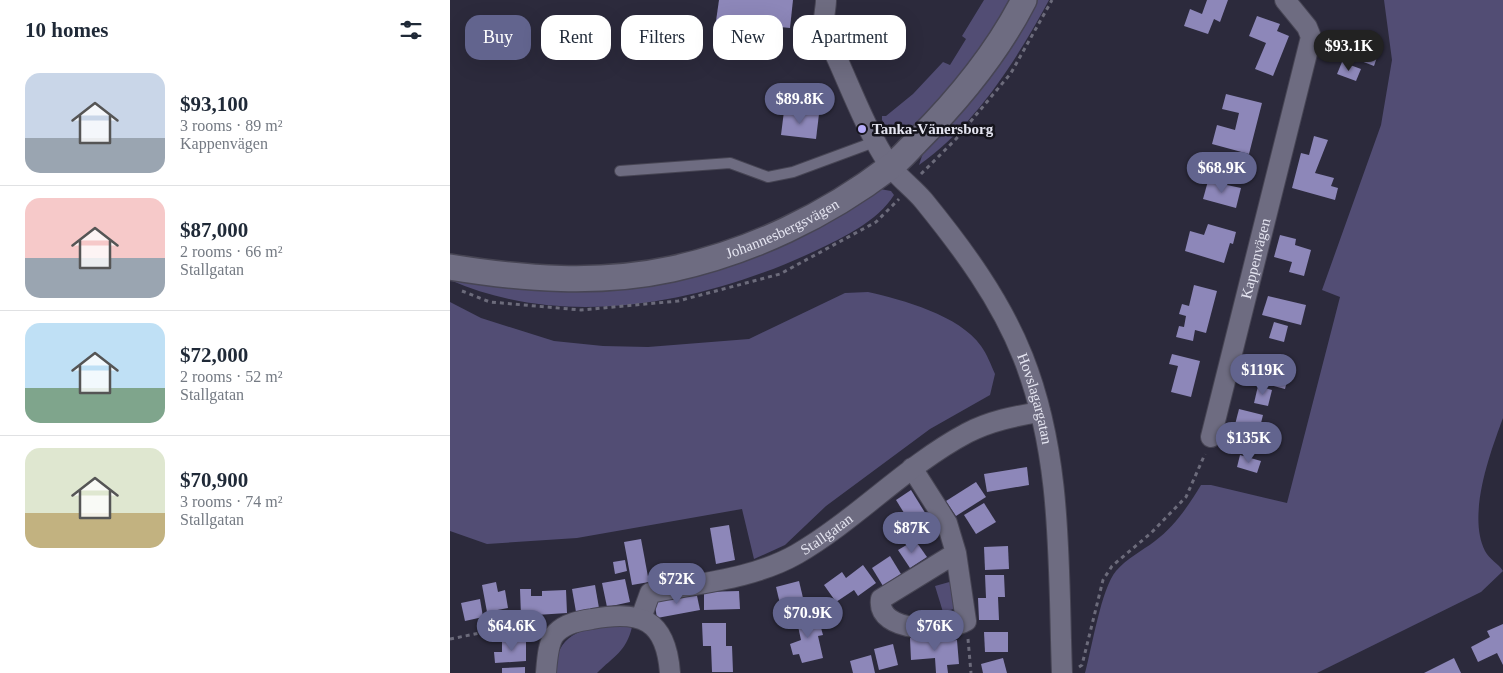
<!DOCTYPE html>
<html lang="en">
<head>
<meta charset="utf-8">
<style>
  :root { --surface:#fff; --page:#f2f2f3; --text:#1f2937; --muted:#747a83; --line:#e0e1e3; --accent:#62648e }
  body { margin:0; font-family:Georgia,serif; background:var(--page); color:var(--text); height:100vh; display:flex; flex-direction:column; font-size:19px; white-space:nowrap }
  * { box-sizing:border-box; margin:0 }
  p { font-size:16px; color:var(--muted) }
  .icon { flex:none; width:28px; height:28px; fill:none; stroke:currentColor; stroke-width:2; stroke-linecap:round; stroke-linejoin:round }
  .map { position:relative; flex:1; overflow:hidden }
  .panel { display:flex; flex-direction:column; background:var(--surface); width:450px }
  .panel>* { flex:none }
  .top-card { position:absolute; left:15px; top:15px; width:475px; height:45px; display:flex; gap:10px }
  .price { position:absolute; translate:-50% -42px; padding:0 11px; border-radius:18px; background:var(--accent); color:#fff; font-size:16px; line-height:32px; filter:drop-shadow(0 1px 2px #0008) }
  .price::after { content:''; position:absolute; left:50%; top:30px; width:15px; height:11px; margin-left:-8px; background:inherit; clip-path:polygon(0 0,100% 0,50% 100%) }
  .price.current { background:#222; color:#fff }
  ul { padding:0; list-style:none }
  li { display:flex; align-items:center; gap:15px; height:125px; padding:0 25px }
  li+li { border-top:1px solid var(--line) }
  li span { display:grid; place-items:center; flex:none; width:140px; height:100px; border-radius:15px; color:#555 }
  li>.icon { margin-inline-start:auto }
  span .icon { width:60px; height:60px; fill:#fffc; stroke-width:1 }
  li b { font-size:21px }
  h2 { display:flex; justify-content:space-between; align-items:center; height:60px; padding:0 25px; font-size:21px }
  .pill { padding:0 18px; border-radius:15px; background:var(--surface); box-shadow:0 5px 20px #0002; font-size:18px; line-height:45px }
  .pill.current { background:var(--accent); color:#fff }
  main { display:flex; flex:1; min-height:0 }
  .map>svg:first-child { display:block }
  .green { fill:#524d74 }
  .building { fill:#8d87b9 }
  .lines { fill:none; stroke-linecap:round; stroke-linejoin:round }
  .service-casing { stroke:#474554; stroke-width:12 }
  .minor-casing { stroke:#474554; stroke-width:22 }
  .tertiary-casing { stroke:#474554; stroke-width:28 }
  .path { stroke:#6c6b7b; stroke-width:3; stroke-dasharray:4 4; stroke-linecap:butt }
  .service { stroke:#6e6c81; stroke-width:10 }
  .minor { stroke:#6e6c81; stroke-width:20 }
  .tertiary { stroke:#6e6c81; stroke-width:25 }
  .poi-dot { fill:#b5acf8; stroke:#15141c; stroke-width:2 }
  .labels { text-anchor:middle; stroke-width:5; stroke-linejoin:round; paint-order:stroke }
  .poi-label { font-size:15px; font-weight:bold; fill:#e5e5f1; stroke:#15141c; text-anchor:start }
  .street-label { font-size:15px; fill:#e5e5f1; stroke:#15141c }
</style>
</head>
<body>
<main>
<section class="panel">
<h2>10 homes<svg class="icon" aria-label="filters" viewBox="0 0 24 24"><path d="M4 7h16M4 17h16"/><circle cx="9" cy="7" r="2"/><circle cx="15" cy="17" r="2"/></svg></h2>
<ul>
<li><span style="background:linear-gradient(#c9d6e8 65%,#9aa5b1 0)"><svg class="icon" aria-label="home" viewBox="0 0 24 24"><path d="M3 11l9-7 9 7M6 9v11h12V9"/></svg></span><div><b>$93,100</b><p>3 rooms · 89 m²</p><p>Kappenvägen</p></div></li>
<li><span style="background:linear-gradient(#f6c9c9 60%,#9aa5b1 0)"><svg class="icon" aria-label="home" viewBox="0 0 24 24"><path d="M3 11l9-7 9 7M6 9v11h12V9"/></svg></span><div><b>$87,000</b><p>2 rooms · 66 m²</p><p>Stallgatan</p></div></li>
<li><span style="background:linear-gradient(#bfe0f5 65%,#7fa58c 0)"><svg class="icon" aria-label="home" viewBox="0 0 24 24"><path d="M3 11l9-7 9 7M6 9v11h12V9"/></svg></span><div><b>$72,000</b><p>2 rooms · 52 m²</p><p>Stallgatan</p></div></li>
<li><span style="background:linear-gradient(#dfe7d0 65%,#c2b280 0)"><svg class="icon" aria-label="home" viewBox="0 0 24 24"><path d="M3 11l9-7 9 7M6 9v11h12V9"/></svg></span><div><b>$70,900</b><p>3 rooms · 74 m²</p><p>Stallgatan</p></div></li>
</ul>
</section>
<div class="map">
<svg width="1053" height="673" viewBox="0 0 1053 673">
  <rect width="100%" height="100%" fill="#2c2a3c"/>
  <g class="green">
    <path d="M534,0H561L537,41L516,70L462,130L455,132L437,128L432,120V116H436L463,94L493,62L500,65L516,39L512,36Z"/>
    <path d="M587,0H599C566,61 526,124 469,165L474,150Z"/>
    <path d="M934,0H1053V418C1040,453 1017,515 1035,551C1039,559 1049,564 1053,571L1031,592L867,673H635C642,648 651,589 666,571C677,558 692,551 705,541C724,527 739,505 751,485H761L837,503L890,297L872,290L931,125L942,60Z"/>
    <path d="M430,189L441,191L444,195C428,221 392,238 365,251C254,303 116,331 0,280V277L143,289Z"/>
    <path d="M418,292C453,300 509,315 531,346C537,354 541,365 545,374L540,395L480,429L376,506L335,545L304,559L292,509L127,538L37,544L0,531V302L31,318L104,341L153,346L198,347L299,339L395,293Z"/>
    <path d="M503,581L511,607L493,612L485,586Z"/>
    <path d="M163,624L182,627C176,652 164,656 147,673H104C108,633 129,630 163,624Z"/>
  </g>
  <g class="building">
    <path d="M269,0H343L340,28L266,21Z"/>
    <path d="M757,0H778L770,22L764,19L758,34L734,26L740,9L752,14Z"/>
    <path d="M807,16L830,24L827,31L839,36L823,76L805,69L816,43L799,36Z"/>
    <path d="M916,49L928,54L924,66L911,61Z"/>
    <path d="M892,62L911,69L906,81L887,74Z"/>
    <path d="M776,94L812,103L799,154L762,144L767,125L785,130L789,113L772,109Z"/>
    <path d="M334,111L369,114L366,139L331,135Z"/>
    <path d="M864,136L878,140L865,173L884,178L881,186L888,188L885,200L842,188L851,153L859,155Z"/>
    <path d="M758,181L791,188L786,208L753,199Z"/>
    <path d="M758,224L786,232L783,244L780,243L774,263L735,251L740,231L754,235Z"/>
    <path d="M830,235L846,239L845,245L861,250L854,276L839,272L842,262L824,257Z"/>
    <path d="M744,285L767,291L756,333L745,330L743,341L726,337L729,326L734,327L736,316L729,314L732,304L739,306Z"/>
    <path d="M818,296L856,305L851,325L812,315Z"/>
    <path d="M824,322L838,326L834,342L819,338Z"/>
    <path d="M722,354L750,361L741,397L721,392L728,366L719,364Z"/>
    <path d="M802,360L840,369L835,389L797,379Z"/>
    <path d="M808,386L822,390L818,406L804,403Z"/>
    <path d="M789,409L813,415L803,455L779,448Z"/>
    <path d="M790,455L811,461L807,473L787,467Z"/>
    <path d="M577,467L579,485L537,492L534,474Z"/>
    <path d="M526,482L536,497L506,516L496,501Z"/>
    <path d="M461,490L487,532L472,542L446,500Z"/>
    <path d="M534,503L546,522L526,534L514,515Z"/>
    <path d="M279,525L285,560L266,564L260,528Z"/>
    <path d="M191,539L199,582L182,585L174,542Z"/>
    <path d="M465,540L477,557L460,568L448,550Z"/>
    <path d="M558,546L559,569L535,570L534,547Z"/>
    <path d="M440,556L451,574L433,586L422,568Z"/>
    <path d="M175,560L177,571L165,574L163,562Z"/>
    <path d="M413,565L426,583L408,596L404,590L386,602L374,585L392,572L396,578Z"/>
    <path d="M535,575H554L555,597H548L549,620H529L528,598H536Z"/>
    <path d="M175,579L180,602L157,607L152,583Z"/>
    <path d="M349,581L354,602L331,608L326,587Z"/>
    <path d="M46,582L48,592L55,590L58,608L37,612L32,585Z"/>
    <path d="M145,585L149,608L126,612L122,589Z"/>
    <path d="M70,589H81V596H92V591L116,590L117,613L71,616Z"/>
    <path d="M246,591L250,610L207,618L204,600Z"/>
    <path d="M289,591L290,609L254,610V592Z"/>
    <path d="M30,599L33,617L15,621L11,603Z"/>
    <path d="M367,613L373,635L368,636L373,658L352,663L349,654L343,655L340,644L351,640L346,617Z"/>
    <path d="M252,623H276V646H282L283,672H262L261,646H253Z"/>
    <path d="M1053,624V665L1047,653L1028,662L1021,647L1040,637L1037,631Z"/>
    <path d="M534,632H558V652H535Z"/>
    <path d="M483,636L484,642L507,640L509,664L497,665L498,673H486L485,658L461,660L460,638Z"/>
    <path d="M76,639V661L45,663L44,652H52V640Z"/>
    <path d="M443,644L448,665L429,670L424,649Z"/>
    <path d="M421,655L425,673H403L400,661Z"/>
    <path d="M553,658L557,673H533L531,664Z"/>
    <path d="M1004,658L1011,673H974Z"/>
    <path d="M75,667V673H52V668Z"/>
  </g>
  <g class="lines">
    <g class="service-casing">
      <path id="service" d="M170,171L280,163L318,177L343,172L427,141"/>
    </g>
    <g class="minor-casing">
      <g id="minor">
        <path id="s1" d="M376,0C376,8 373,18 374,26C375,35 382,46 385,54C402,91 417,132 440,166C449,178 464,189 474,201C513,249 550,299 573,357C613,458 608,566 612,673"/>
        <path id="s2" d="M761,437L861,37L857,27L835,0"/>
        <path d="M462,468L497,523L506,553L516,621C498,632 426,634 431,599L506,553"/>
        <path id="s3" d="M191,618L200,593C249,583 303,579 347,554C407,519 455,466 517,433C540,421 565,416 590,412"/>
        <path d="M96,673C97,661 98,641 106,633C116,623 129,621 142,619C191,610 216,619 220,673"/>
      </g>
    </g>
    <g class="tertiary-casing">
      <g id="tertiary">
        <path id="s4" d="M0,267C73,279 149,285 222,269C300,252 376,216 440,167C450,160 458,150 467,141C509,99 547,53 574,0"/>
      </g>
    </g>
    <g class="path">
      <path d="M471,174L506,139L561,73L602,0"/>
      <path d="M12,291L40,302L131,310L228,301L330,274L426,222L449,199"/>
      <path d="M0,639L50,629L88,628"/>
      <path d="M518,639L521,673"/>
      <path d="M629,667L632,665L653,580L662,566L701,533L736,497L755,454"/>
    </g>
    <use href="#service" class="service"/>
    <use href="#minor" class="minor"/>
    <use href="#tertiary" class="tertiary"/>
  </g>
  <circle class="poi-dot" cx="412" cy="129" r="5"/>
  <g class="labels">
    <g class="poi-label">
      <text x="422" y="134">Tanka-Vänersborg</text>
    </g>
    <g class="street-label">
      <text dy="5" stroke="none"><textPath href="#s4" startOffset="341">Johannesbergsvägen</textPath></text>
      <text dy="5" stroke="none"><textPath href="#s2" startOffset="184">Kappenvägen</textPath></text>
      <text dy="5" stroke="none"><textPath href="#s1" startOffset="459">Hovslagargatan</textPath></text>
      <text dy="5" stroke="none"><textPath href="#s3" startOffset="215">Stallgatan</textPath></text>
    </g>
  </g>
</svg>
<b class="price current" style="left:899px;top:72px">$93.1K</b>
<b class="price" style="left:350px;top:125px">$89.8K</b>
<b class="price" style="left:772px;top:194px">$68.9K</b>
<b class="price" style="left:813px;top:396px">$119K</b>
<b class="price" style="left:799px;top:464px">$135K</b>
<b class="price" style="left:462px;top:554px">$87K</b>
<b class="price" style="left:227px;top:605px">$72K</b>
<b class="price" style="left:358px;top:639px">$70.9K</b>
<b class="price" style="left:62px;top:652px">$64.6K</b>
<b class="price" style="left:485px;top:652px">$76K</b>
<div class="top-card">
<a class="pill current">Buy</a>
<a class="pill">Rent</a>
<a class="pill">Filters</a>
<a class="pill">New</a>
<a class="pill">Apartment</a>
</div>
</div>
</main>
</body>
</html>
